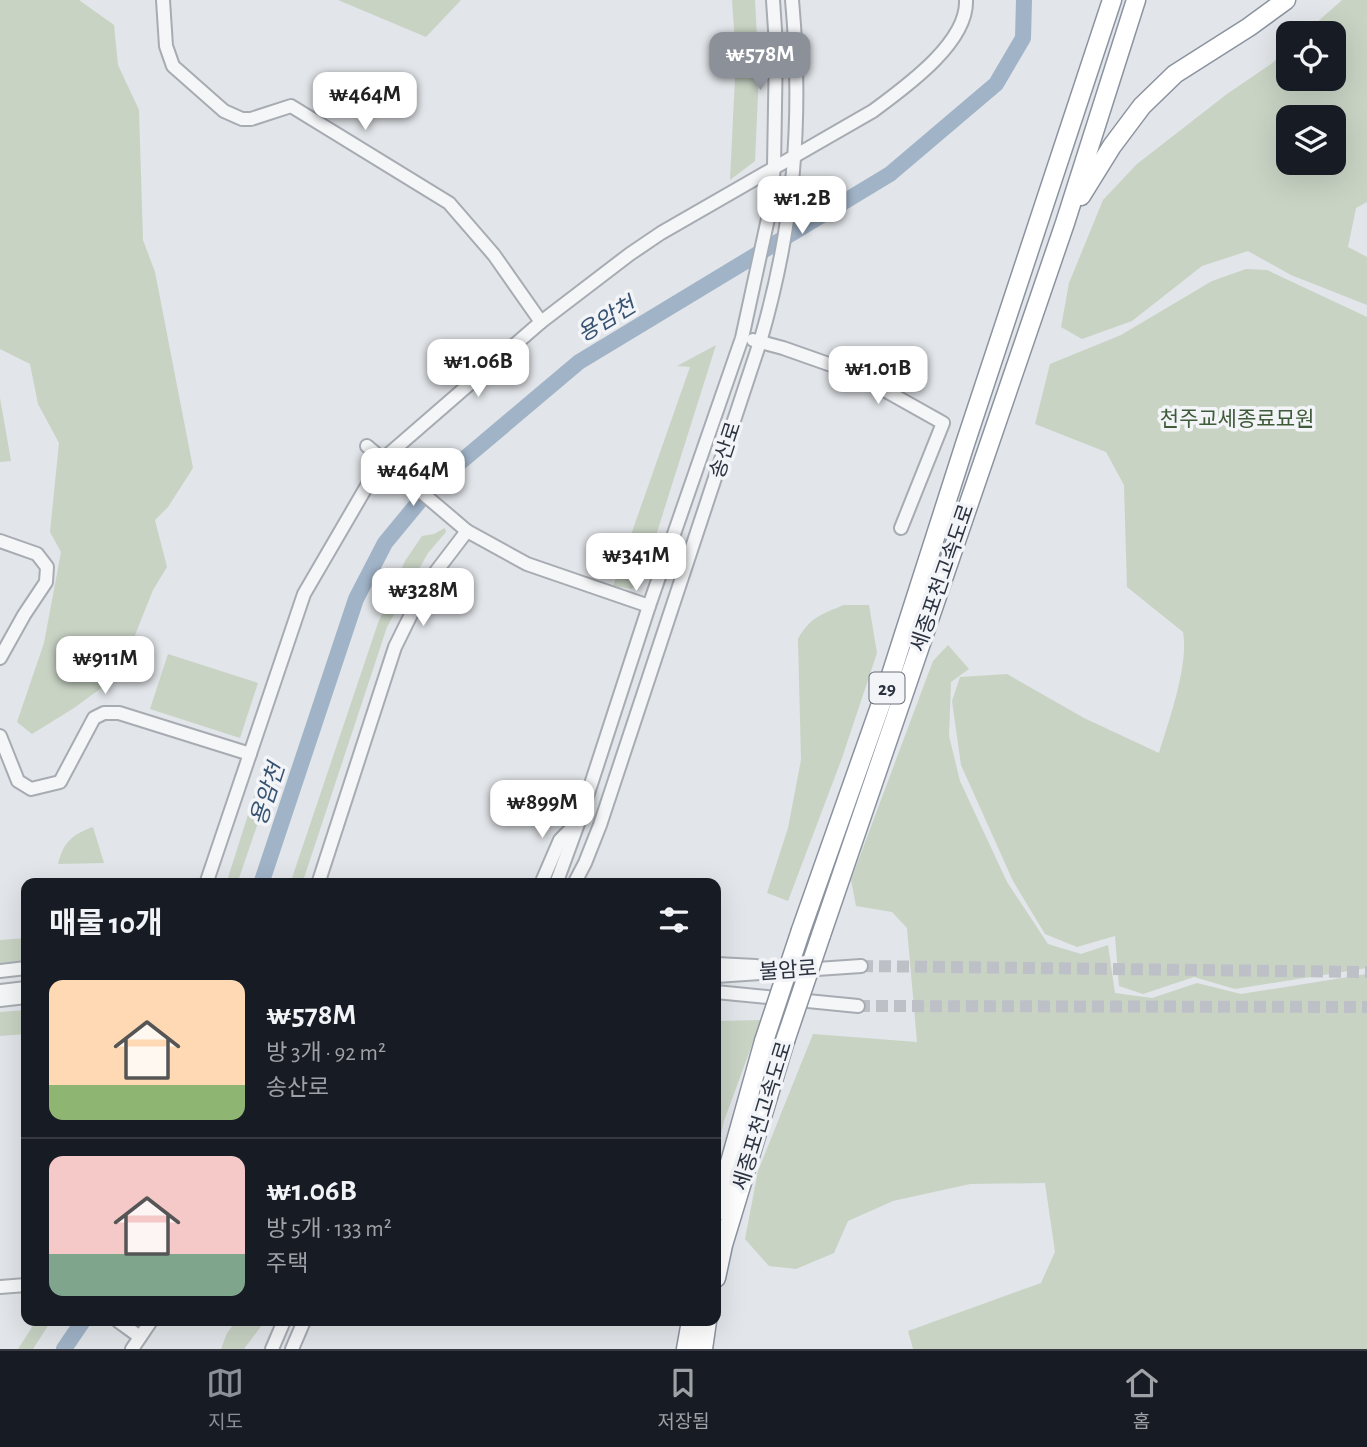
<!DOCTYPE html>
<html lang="ko">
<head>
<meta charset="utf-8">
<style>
  :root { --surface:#171b24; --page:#20242c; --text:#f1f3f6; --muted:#9ea1a6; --line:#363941; --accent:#8c9099 }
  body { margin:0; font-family:"Alegreya Sans","Noto Sans KR",sans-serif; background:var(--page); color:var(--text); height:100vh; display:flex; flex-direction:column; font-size:26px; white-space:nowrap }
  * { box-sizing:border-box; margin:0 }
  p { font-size:23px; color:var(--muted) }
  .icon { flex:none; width:38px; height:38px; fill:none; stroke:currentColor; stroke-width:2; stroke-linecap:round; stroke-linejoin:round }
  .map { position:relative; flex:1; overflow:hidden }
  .details { position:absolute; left:21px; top:878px; width:700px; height:448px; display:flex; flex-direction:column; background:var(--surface); border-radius:14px; box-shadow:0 7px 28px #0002 }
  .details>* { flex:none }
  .controls { position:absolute; left:1276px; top:21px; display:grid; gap:14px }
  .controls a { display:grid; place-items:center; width:70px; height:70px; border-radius:14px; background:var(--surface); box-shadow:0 7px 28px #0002; font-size:35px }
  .price { position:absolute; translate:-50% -60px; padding:0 16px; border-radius:14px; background:#fff; color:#222; font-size:23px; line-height:46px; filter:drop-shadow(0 2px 4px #0008) }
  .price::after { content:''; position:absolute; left:50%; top:42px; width:21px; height:16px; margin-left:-10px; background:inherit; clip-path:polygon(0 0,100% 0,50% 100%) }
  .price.on { background:var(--accent); color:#fff }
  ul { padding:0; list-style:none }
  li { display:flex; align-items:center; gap:21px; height:175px; padding:0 28px }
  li+li { border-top:2px solid var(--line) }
  li span { display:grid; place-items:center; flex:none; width:196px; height:140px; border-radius:14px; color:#555 }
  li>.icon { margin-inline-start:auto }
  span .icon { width:84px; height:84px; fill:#fffc; stroke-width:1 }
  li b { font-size:30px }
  h2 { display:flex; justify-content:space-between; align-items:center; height:84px; padding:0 28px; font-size:30px }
  .menu { display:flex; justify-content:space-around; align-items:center; height:98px; border-top:2px solid var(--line); background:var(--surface); font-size:19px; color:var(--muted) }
  .menu a { display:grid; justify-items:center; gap:4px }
  .menu .on { color:var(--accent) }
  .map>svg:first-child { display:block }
  .green { fill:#c8d3c4; fill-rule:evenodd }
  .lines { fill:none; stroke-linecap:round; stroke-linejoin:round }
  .river { stroke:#a0b3c7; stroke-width:16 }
  .minor-tunnel { stroke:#bdc1c7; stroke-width:12; stroke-dasharray:12 6; stroke-linecap:butt }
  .minor-casing { stroke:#a7acb3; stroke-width:16 }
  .highway-casing { stroke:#8a939f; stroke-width:21 }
  .minor { stroke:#f5f6f8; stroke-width:12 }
  .highway { stroke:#fff; stroke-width:18 }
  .highway-bridge-casing { stroke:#8a939f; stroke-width:21; stroke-linecap:butt }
  .highway-bridge { stroke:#fff; stroke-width:18 }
  .labels { text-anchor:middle; stroke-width:7; stroke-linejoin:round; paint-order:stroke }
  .shield { fill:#f2f4f7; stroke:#676d77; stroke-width:2 }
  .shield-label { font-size:19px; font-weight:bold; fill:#2b3340 }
  .park-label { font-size:21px; fill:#405b3a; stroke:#f2f4f7 }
  .street-label { font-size:21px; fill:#2b3340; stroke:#f2f4f7 }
  .water-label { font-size:23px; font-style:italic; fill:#385371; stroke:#f2f4f7 }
</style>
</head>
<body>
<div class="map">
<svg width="1367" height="1349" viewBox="0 0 1367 1349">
  <rect width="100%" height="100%" fill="#e2e5e9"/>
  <g class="green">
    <path d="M0,0H79L114,25L118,65L139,110L143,240L155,272L193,468L168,507L155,520L167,567L153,590L119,675L74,708L32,734L17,722L44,643L61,552L50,532L59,443L38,404L30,364L0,349Z"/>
    <path d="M338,0H461L426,37Z"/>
    <path d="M732,0H755L759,73L755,161L730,180L736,57Z"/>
    <path d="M1342,0H1367V202L1356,208L1348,247L1367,257V305L1291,275L1248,251L1202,266L1132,321L1082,339L1061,327L1069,283L1103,200L1137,164L1227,94L1271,64L1288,49V79H1334V33H1305ZM1288,117H1334V163H1288Z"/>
    <path d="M1246,269L1267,270L1367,317V968L1235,989L1194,977L1143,994L1119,986L1115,936L1077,947L1045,934L1013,881L961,765L952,701L960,677L1007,674L1084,718L1159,753C1169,720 1189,665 1183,632L1127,587L1124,485L1106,452L1035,424L1050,364L1121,335L1212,281Z"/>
    <path d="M716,345L641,583L631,589L613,586L690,367L677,366Z"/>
    <path d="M0,398L11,461L0,462Z"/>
    <path d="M445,528L446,532L428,553L387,627L302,884H290L378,623L405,561L422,536L434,534Z"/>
    <path d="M844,605H869L877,653L842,758L788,901L767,893L788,828L801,760L798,639C810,617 822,614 844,605Z"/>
    <path d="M948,645L969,669L951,682L949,736L960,781L1007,882L1048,944L1081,954L1108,945L1115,993L1152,998L1197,983L1241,994L1367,974V1349H913L908,1331L1041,1283L1055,1252L1045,1183L970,1184L893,1201L848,1221L834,1253L796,1269L769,1266L745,1239L758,1171L813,1034L917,1042L907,928L892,912L856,906L851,880L933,661Z"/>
    <path d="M168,654L258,683L240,738L150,709Z"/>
    <path d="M262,771L274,776L237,884H226Z"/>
    <path d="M93,827L104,863L58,864C63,842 73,834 93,827Z"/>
    <path d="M26,938V963L0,966V940Z"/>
    <path d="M26,1010V1034L0,1036V1012Z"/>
    <path d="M761,1020L724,1121L716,1155V1021Z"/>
    <path d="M36,1321H51L33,1349H18Z"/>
    <path d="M236,1321H265L244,1349H221L227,1333Z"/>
  </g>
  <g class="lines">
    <g class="river">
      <path d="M261,884L356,599L385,543L432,486L579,362L890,174L996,84L1023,38L1024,0"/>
      <path d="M64,1349L83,1321"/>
    </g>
    <g class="minor-tunnel">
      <path d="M861,966L1367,972"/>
      <path d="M858,1006L1367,1007"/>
    </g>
    <g class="minor-casing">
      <g id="minor">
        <path d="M163,0L166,46L173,66L224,111L242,119H251L291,106L449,203L494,255L541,322"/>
        <path d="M753,340L783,348L854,373L943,423L901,528"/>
        <path d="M367,446L467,531"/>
        <path d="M0,541L37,554L47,567L46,582L24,615L0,658"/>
        <path d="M0,736L18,781L31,789L60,782L94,718L104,713H119L250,754"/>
        <path d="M206,884L304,594L382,460L541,322L630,254L661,233L873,111C904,88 968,43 966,0"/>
        <path d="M318,884L395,647L425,586L467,531L527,564L649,606"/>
        <path d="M541,884L560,840L574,826"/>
        <path d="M556,884L579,821L649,606L742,338L769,214L774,167L776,45L773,0"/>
        <path d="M574,884L585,863L600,825L760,342C794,226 803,120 792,0"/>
        <path d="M716,964L756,966"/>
        <path d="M0,971L26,968"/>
        <path d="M716,976L861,966"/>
        <path d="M0,991L26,988"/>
        <path d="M716,992L858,1006"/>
        <path d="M0,1000L26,997"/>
        <path d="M0,1287L26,1285"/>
        <path d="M118,1321L140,1337"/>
        <path d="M132,1349L151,1321"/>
        <path d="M272,1349L284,1321"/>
        <path d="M292,1349L304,1321"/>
      </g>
    </g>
    <g class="highway-casing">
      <g id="highway">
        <path d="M1081,196L1112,146L1142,106L1175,74L1249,27L1286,0"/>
        <path d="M801,930L889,681L965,444L1112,0"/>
        <path d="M821,935L1065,223L1136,0"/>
        <path d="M716,1212L764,1041"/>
        <path d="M716,1278L723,1245L785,1041"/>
        <path d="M686,1349L691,1321"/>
        <path d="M703,1349L707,1321"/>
      </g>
    </g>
    <use href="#minor" class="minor"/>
    <use href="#highway" class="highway"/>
    <g class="highway-bridge-casing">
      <g id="highway-bridge">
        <path d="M764,1041L801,930"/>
        <path d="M785,1041L821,935"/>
      </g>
    </g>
    <use href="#highway-bridge" class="highway-bridge"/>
  </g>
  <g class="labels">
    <rect class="shield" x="869.5" y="672.5" width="35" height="31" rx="5"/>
    <g class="shield-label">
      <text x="887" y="695">29</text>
    </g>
    <g class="park-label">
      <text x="1237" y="426">천주교세종료묘원</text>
    </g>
    <g class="street-label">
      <text transform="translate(725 450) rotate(-72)" y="7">송산로</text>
      <text transform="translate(942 578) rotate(-71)" y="7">세종포천고속도로</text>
      <text transform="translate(788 970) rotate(-4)" y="7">불암로</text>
      <text transform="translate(762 1116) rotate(-73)" y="7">세종포천고속도로</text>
    </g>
    <g class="water-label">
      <text transform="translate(606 319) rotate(-31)" y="8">용암천</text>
      <text transform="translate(267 794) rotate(-72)" y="8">용암천</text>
    </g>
  </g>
</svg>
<div class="controls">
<a><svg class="icon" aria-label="locate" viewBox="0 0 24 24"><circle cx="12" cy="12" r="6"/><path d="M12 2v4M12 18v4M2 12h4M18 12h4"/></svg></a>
<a><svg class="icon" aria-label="layers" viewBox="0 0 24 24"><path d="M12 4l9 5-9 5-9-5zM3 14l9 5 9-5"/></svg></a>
</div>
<b class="price on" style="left:760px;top:92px">₩578M</b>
<b class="price" style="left:365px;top:132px">₩464M</b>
<b class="price" style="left:802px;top:236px">₩1.2B</b>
<b class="price" style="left:478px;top:399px">₩1.06B</b>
<b class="price" style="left:878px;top:406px">₩1.01B</b>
<b class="price" style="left:413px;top:508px">₩464M</b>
<b class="price" style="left:636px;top:593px">₩341M</b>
<b class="price" style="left:423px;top:628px">₩328M</b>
<b class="price" style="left:105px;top:696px">₩911M</b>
<b class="price" style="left:542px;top:840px">₩899M</b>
<section class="details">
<h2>매물 10개<svg class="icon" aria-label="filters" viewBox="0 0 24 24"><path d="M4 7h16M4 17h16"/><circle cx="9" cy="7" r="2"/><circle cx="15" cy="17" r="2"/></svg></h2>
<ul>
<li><span style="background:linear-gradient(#ffd9b3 75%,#8fb573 0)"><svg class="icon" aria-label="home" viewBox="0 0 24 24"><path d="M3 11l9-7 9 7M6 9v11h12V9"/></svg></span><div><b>₩578M</b><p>방 3개 · 92 m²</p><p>송산로</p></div></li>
<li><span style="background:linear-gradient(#f6c9c9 70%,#7fa58c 0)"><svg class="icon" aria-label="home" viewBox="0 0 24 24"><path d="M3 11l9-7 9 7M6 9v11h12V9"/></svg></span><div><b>₩1.06B</b><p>방 5개 · 133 m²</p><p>주택</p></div></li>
</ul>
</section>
</div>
<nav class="menu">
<a class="on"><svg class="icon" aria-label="map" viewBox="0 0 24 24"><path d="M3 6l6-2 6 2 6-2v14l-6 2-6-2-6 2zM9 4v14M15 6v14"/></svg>지도</a>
<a><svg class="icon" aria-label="saved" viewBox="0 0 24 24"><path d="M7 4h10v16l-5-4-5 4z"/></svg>저장됨</a>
<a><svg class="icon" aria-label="home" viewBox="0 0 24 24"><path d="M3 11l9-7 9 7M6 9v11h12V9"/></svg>홈</a>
</nav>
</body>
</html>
